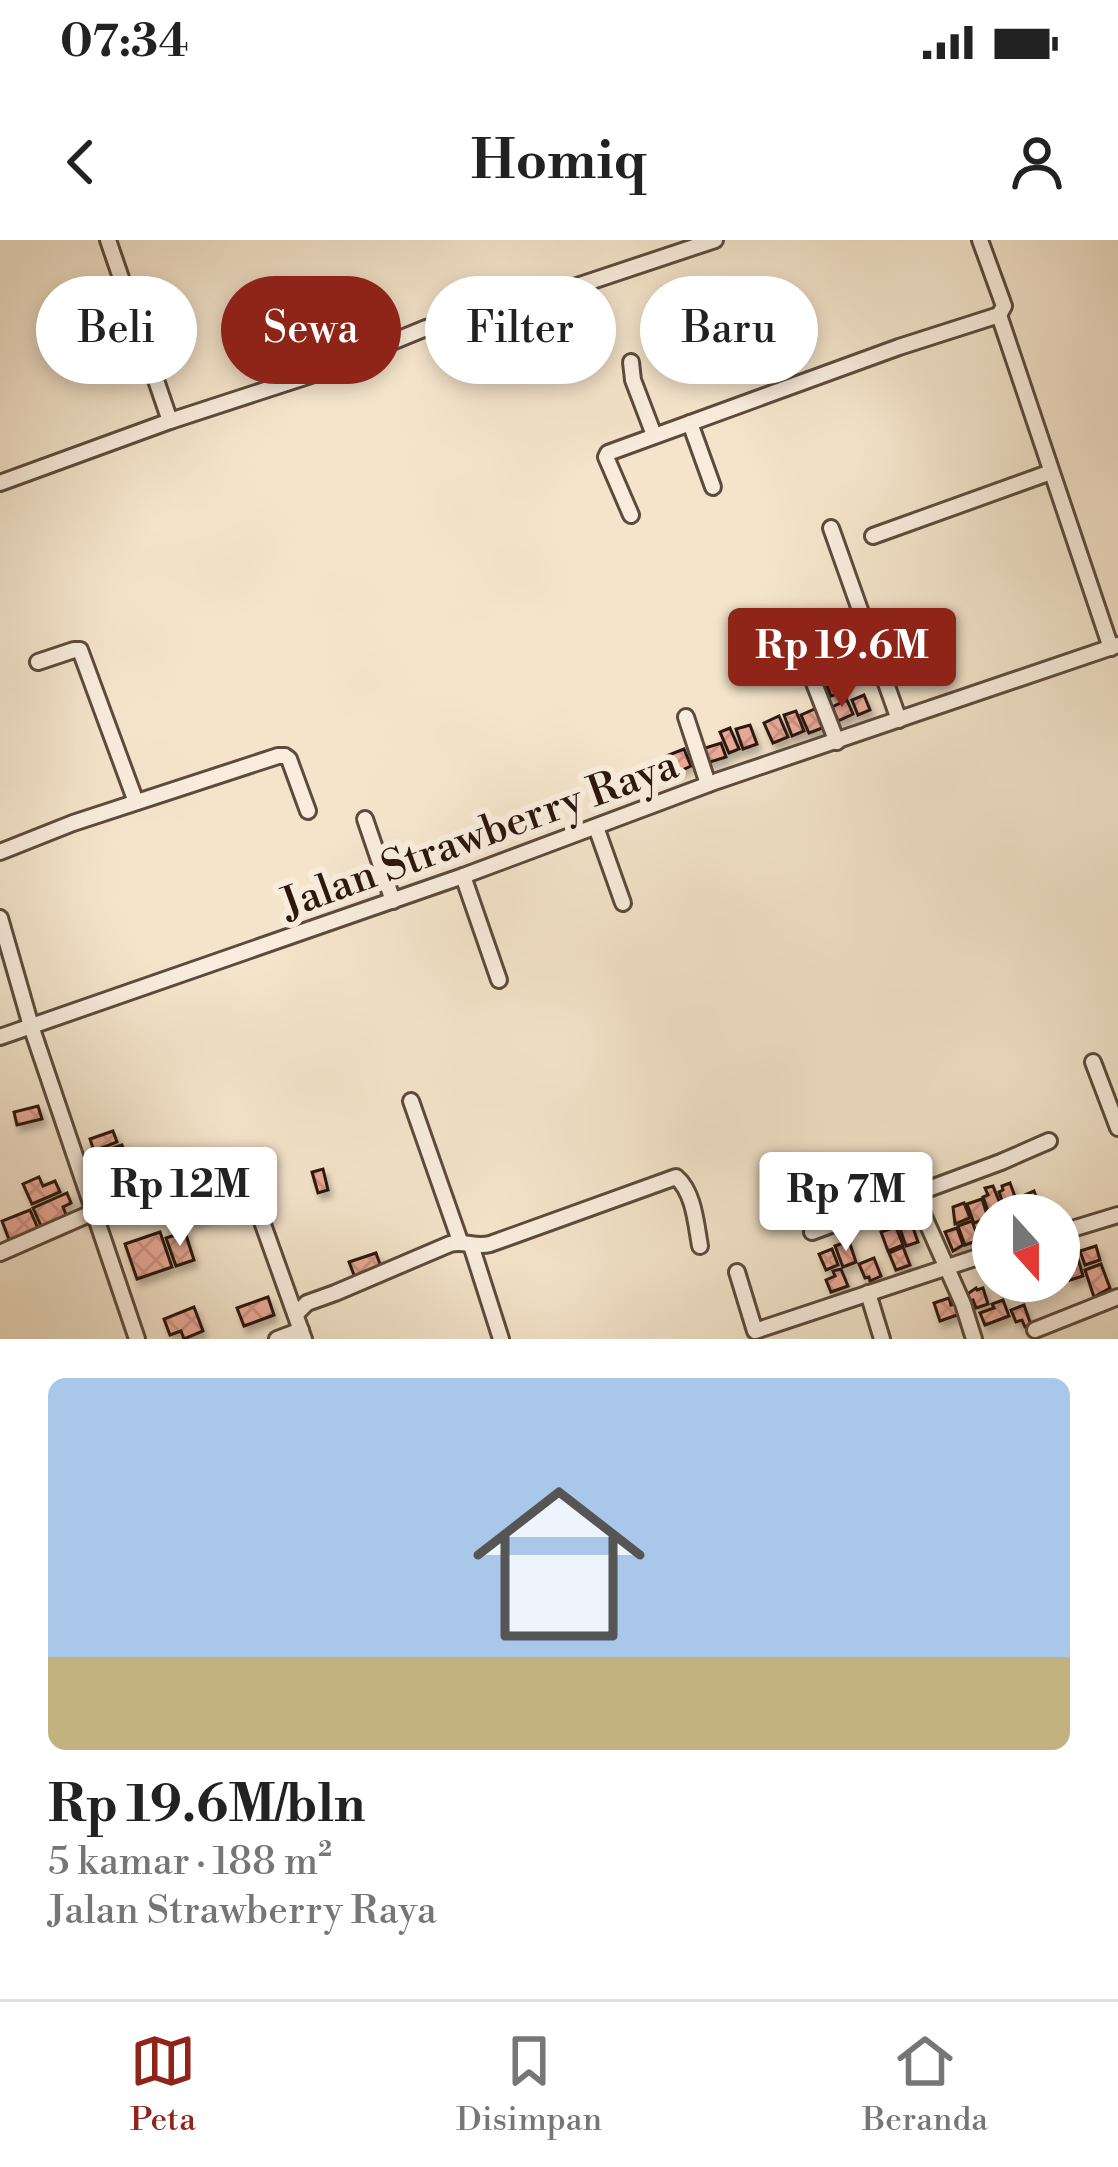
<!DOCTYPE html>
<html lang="id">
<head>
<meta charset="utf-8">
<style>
  :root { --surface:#fff; --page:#f2f2f2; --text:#222; --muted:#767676; --line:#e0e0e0; --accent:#8f2418 }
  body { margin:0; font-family:"Libre Bodoni",serif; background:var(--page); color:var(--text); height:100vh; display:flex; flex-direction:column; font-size:45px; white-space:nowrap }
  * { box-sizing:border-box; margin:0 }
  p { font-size:39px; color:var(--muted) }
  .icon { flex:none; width:66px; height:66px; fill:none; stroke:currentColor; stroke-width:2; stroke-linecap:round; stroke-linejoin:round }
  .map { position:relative; height:1099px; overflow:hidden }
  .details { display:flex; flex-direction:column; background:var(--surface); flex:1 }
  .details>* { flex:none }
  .guide { position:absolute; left:36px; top:36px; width:1047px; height:108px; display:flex; gap:24px }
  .needle { width:78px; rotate:159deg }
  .tools { position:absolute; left:972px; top:954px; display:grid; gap:24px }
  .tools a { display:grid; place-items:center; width:108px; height:108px; border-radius:50%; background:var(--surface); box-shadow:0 6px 18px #0003; font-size:60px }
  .price { position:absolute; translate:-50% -102px; padding:0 27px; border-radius:12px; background:#fff; color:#222; font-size:39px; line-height:78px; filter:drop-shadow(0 3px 6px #0008) }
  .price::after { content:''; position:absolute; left:50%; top:72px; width:36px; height:27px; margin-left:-18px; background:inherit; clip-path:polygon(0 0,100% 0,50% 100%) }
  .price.current { background:var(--accent); color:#fff }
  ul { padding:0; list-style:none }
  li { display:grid; align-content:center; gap:24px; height:636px; padding:0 48px }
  li span { display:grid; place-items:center; height:372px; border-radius:18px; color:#555 }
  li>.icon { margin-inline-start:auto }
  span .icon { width:216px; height:216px; fill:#fffc; stroke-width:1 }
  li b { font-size:51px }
  .tag { padding:0 42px; border-radius:54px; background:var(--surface); box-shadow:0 6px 18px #0003; font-size:42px; line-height:108px }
  .tag.current { background:var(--accent); color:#fff }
  .status { display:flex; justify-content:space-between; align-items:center; height:84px; padding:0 60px; background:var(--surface); direction:ltr }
  .status svg { height:33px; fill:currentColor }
  header { display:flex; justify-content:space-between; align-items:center; height:156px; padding:0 48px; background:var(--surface); font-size:54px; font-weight:700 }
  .tabs { display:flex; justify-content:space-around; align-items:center; height:168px; border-top:3px solid var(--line); background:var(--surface); font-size:33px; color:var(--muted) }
  .tabs a { display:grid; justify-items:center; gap:6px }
  .tabs .current { color:var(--accent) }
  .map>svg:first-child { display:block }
  .building { fill:url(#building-cross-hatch); stroke:#2b170c; stroke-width:3; filter:url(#shadow) }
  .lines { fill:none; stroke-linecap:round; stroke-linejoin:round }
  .minor-casing { stroke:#5d4a3c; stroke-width:20 }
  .minor { stroke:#f8eddd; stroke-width:14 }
  .labels { text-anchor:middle; stroke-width:12; stroke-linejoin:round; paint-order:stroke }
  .street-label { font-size:42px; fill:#2b170c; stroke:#f8eddd }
</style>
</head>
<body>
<div class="status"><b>07:34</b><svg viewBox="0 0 49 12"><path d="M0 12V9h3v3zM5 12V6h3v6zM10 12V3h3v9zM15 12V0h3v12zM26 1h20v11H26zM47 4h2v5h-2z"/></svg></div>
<header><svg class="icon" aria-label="back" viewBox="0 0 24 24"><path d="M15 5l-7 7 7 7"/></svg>Homiq<svg class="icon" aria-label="person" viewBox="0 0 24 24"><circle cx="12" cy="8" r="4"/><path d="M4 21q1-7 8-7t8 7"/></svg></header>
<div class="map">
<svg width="1118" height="1099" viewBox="0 0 1118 1099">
  <defs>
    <pattern id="building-cross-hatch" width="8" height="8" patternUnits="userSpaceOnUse" patternTransform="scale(3)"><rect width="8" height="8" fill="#eaaa99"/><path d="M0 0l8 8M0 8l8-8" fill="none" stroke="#c99283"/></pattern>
    <filter id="shadow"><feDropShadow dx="3.5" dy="6" stdDeviation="3" flood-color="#0004"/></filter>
  </defs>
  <rect width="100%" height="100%" fill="#f4e4cb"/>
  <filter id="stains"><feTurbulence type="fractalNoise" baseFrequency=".00167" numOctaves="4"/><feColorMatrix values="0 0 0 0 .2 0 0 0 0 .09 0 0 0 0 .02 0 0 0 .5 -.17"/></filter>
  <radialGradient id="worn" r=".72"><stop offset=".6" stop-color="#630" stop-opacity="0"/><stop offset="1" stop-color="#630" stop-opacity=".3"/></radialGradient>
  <g class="building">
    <path d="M908,391L914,406L892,414L886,399Z"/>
    <path d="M839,435L845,451L831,456L825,440Z"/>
    <path d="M864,455L870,470L858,475L852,460Z"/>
    <path d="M847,460L853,474L838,481L832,467Z"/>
    <path d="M817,468L825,487L809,493L801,475Z"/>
    <path d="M796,471L804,491L792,496L784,475Z"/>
    <path d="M779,476L788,497L773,503L764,483Z"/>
    <path d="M750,485L757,504L743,509L736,489Z"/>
    <path d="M730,488L739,509L729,513L720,492Z"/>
    <path d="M721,503L726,517L707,523L702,509Z"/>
    <path d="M684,509L691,526L673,534L666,516Z"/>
    <path d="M38,866L42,879L17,885L14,872Z"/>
    <path d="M113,891L117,902L94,911L90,899Z"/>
    <path d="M122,905L126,916L103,925L99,913Z"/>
    <path d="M127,919L131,930L109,939L104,927Z"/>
    <path d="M323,929L328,950L318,953L312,932Z"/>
    <path d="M39,937L43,946L55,941L60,952L32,964L23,944Z"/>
    <path d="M1010,943L1018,965L1005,969L999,952L1003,950L1002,946Z"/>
    <path d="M993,946L1003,971L990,976L983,957L988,955L985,948Z"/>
    <path d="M218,951L220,958L226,956L230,969L193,981L187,962Z"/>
    <path d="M1034,951L1043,975H1027L1020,957Z"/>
    <path d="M67,953L71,963L63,967L68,980L43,990L33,968Z"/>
    <path d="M982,959L988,978L974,983L967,964Z"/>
    <path d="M964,963L970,978L955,984L953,967Z"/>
    <path d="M30,970L39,991L10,1002L2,981Z"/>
    <path d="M972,981L979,1000L965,1005L958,986Z"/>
    <path d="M911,982L918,1002L906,1006L899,986Z"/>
    <path d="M896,987L903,1005L888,1011L881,992Z"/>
    <path d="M957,988L963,1005L953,1011L945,992Z"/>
    <path d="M160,992L172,1027L137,1039L125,1004Z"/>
    <path d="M185,992L194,1020L176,1026L166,998Z"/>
    <path d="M849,1001L856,1022L843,1027L835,1006Z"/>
    <path d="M1096,1006L1100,1020L1085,1025L1080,1011Z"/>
    <path d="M903,1007L910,1025L896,1030L889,1013Z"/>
    <path d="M832,1009L838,1025L826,1030L819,1014Z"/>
    <path d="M376,1013L382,1030L356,1040L349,1022Z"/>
    <path d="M1077,1015L1083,1036L1070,1040L1064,1019Z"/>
    <path d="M874,1018L881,1036L870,1041L869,1037L865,1038L859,1024Z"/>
    <path d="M1101,1024L1110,1048L1094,1057L1085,1030Z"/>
    <path d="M841,1029L848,1046L831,1052L826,1040L835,1036L833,1031Z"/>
    <path d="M976,1048L977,1050L983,1048L988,1064L976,1068L973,1060L968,1062L966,1055Z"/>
    <path d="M268,1057L274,1075L244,1086L237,1068Z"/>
    <path d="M949,1058L951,1065L957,1063L960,1074L940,1081L934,1063Z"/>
    <path d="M1003,1060L1009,1076L985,1085L980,1073L994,1068L992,1064Z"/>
    <path d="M1024,1065L1031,1085L1025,1087L1022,1080L1016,1082L1011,1070Z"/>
    <path d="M194,1067L203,1091L184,1099L181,1091L170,1095L164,1079Z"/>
  </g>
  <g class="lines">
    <g class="minor-casing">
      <g id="minor">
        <path d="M108,0L170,181"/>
        <path d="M980,0L1004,66L999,75"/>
        <path d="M631,122L633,140L654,195"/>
        <path d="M690,183L713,247"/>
        <path d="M0,243L170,181L314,134L426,88L541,58L715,0"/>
        <path d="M631,275L606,217L608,213L899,107L999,75L1111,408"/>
        <path d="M831,288L899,480"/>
        <path d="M873,296L1051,232"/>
        <path d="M805,420L837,502"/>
        <path d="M38,422L74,410H80L136,562"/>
        <path d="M686,477L708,544"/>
        <path d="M365,579L393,661"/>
        <path d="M596,587L623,663"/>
        <path d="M0,612L73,583L278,516H285L289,519L308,571"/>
        <path d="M463,636L499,740"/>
        <path d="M0,678L31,786L137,1099"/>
        <path d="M0,797L463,636L717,541L1118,405"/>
        <path d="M1093,822L1118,888"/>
        <path d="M411,861L460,1001"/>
        <path d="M914,954L963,1064L974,1099"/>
        <path d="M812,992L1001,922L1049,901"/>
        <path d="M1059,993L1118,975"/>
        <path d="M471,1005L501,1099"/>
        <path d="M0,1013L94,972L222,930L239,927L246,937L304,1099"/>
        <path d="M737,1032L755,1091L993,1012"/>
        <path d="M868,1053L882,1099"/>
        <path d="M296,1074L307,1063L335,1053L450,1004C464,1000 475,1008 490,1004L676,937C694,952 696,984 700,1006"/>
        <path d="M1035,1090L1118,1057"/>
        <path d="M277,1099L301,1090"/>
      </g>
    </g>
    <use href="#minor" class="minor"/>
  </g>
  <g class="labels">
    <g class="street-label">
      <text transform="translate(479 593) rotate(-20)" y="15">Jalan Strawberry Raya</text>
    </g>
  </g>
  <rect width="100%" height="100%" filter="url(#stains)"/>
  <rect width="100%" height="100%" fill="url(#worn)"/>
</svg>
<div class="tools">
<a><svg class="needle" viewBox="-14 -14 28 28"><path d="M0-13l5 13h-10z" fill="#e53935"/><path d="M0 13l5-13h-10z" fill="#767676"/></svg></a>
</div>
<b class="price current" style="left:842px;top:470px">Rp 19.6M</b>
<b class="price" style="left:180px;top:1009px">Rp 12M</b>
<b class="price" style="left:846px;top:1014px">Rp 7M</b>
<div class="guide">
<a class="tag">Beli</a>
<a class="tag current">Sewa</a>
<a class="tag">Filter</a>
<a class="tag">Baru</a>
</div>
</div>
<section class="details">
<ul>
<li><span style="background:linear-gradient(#a9c7e8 75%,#c2b280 0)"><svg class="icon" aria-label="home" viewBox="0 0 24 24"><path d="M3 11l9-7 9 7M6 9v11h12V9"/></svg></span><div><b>Rp 19.6M/bln</b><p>5 kamar · 188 m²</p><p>Jalan Strawberry Raya</p></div></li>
</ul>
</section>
<nav class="tabs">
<a class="current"><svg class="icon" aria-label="map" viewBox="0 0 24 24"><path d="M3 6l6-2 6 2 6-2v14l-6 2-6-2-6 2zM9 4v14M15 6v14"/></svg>Peta</a>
<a><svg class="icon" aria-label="saved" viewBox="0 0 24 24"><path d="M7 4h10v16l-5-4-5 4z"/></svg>Disimpan</a>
<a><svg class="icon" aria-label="home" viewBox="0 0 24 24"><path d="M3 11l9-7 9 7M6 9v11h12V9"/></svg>Beranda</a>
</nav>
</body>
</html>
